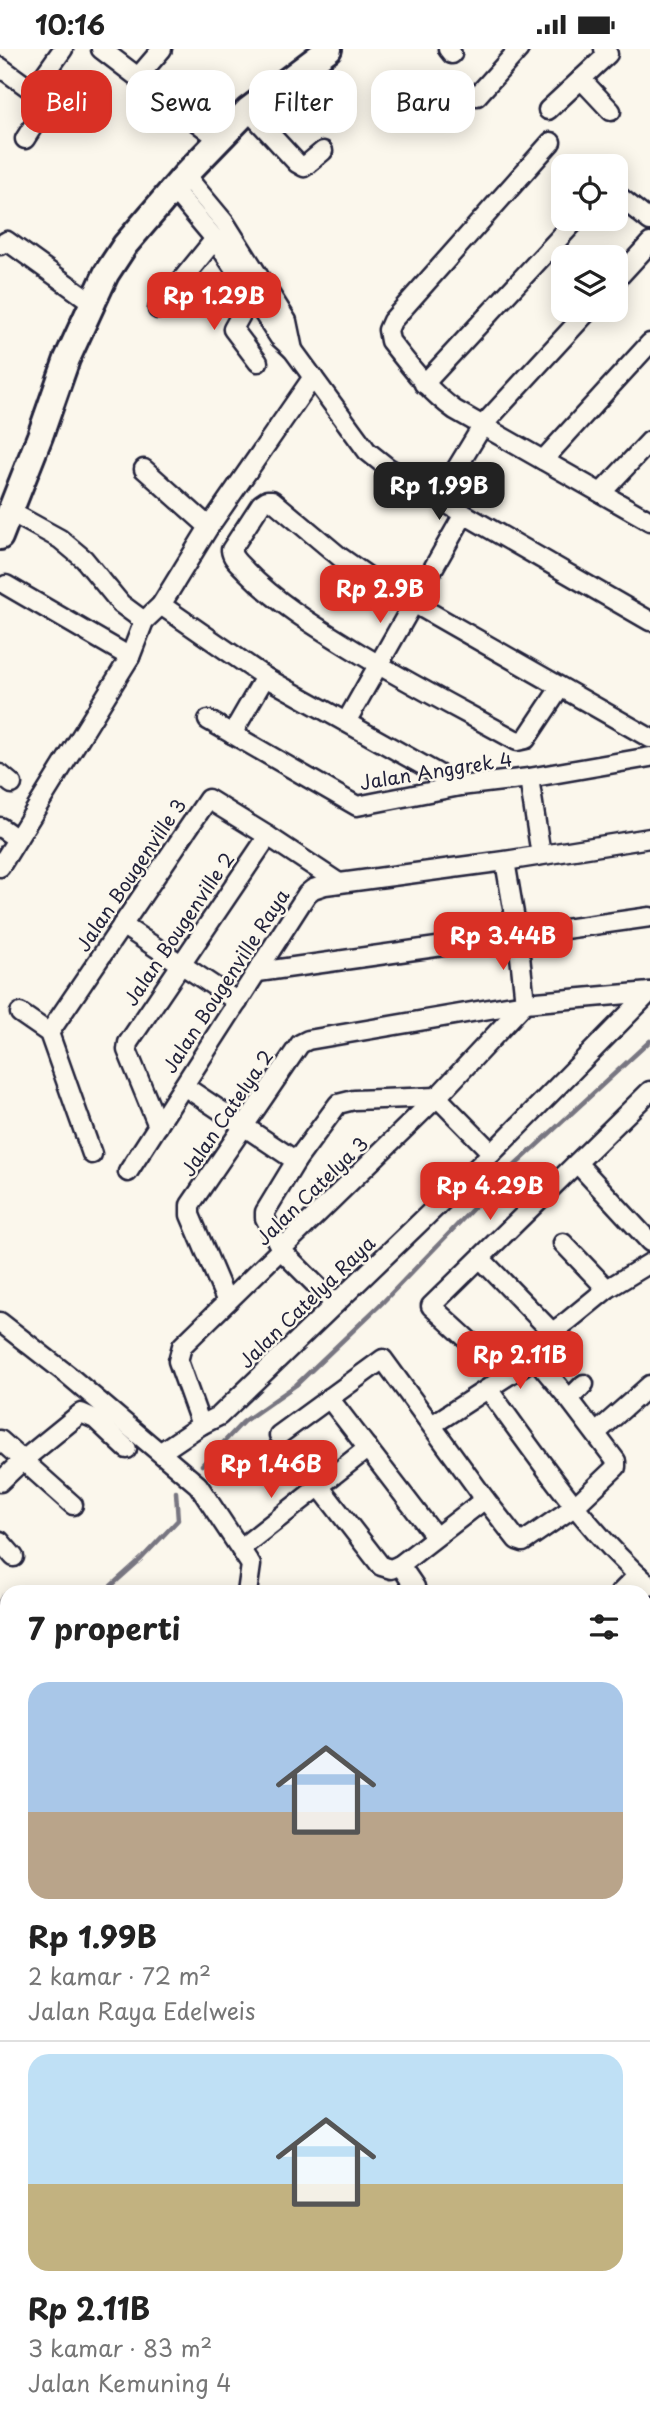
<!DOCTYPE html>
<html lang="id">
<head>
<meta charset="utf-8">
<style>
  :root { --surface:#fff; --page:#f2f2f2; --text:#222; --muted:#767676; --line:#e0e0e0; --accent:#d93025 }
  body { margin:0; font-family:"Playpen Sans",sans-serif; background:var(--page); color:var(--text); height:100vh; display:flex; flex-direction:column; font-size:26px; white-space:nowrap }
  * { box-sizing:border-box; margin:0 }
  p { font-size:23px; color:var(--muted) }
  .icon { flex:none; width:38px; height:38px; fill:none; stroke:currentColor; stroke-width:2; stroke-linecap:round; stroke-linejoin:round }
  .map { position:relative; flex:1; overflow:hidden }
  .panel { position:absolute; left:0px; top:1536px; width:651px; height:842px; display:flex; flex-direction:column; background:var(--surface); border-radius:21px 21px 0 0; box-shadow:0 4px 18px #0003 }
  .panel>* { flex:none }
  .top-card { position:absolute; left:21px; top:21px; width:609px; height:63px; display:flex; gap:14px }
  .fabs { position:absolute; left:551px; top:105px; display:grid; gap:14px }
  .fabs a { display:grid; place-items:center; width:77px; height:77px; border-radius:14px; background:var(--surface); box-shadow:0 4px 18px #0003; font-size:35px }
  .price { position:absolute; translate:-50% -60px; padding:0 16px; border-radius:14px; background:var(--accent); color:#fff; font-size:23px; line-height:46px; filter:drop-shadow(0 2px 4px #0008) }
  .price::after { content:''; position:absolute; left:50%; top:42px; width:21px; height:16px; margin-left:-10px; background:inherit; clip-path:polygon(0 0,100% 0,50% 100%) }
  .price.current { background:#222; color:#fff }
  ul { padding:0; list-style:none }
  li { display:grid; align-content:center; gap:14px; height:371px; padding:0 28px }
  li+li { border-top:2px solid var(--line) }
  li span { display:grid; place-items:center; height:217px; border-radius:21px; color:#555 }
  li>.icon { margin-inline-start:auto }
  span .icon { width:126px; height:126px; fill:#fffc; stroke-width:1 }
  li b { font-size:30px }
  h2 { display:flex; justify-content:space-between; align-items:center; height:84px; padding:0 28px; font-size:30px }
  .chip { padding:0 24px; border-radius:21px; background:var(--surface); box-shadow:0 4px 18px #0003; font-size:24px; line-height:63px }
  .chip.current { background:var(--accent); color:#fff }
  .status { display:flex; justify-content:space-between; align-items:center; height:49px; padding:0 35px; background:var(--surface); direction:ltr }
  .status svg { height:19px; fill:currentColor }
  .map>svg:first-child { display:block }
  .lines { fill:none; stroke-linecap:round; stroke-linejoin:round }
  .stream { stroke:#787681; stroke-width:4.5 }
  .canal { stroke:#b1aeb0; stroke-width:14 }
  .minor-casing { stroke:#22223b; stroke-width:23 }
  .tertiary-casing { stroke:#22223b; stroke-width:26 }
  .secondary-casing { stroke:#22223b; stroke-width:30 }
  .minor { stroke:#fbf7ec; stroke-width:18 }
  .tertiary { stroke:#fbf7ec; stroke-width:21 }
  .secondary { stroke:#fbf7ec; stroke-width:24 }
  .labels { text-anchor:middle; stroke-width:5; stroke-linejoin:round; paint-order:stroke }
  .street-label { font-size:19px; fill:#22223b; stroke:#fbf7ec }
</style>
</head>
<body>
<div class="status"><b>10:16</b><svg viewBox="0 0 49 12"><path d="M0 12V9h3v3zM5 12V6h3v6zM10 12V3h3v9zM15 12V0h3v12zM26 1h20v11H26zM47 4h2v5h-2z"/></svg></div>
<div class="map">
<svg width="650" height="2377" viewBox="0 0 650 2377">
  <rect width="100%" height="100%" fill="#fbf7ec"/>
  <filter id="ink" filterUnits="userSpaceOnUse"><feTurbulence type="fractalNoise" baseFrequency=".0143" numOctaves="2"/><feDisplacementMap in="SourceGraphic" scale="14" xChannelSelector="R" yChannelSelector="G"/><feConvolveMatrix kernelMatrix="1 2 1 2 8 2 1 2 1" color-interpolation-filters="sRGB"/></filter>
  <g filter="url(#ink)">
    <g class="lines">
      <g class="stream">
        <path d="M202,1416L243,1373L296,1336L383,1253L511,1120L650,992"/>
        <path d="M103,1544L141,1510L178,1471L176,1443"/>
      </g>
      <g class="canal">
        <path d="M0,1561L7,1549"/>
        <path d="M0,1639L7,1628"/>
      </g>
      <g class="minor-casing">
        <g id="minor">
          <path d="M101,0L219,90"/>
          <path d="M448,0L452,5"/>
          <path d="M0,18L33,42L63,0"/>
          <path d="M138,28L162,0"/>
          <path d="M581,30L611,62"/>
          <path d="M477,47L519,0"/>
          <path d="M248,61L297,114L304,118L323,102"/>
          <path d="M548,61L608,5L604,0"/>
          <path d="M25,90L47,55L33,42"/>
          <path d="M551,93L392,272L388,281L390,292C410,317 428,342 455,361L650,472"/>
          <path d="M185,126L225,174L287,272L293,301"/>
          <path d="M173,140L215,190L279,288L293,301L367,402L387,418L464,465L650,572"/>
          <path d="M616,145L650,172"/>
          <path d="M0,196L7,192L93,254"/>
          <path d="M616,231L650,194"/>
          <path d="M252,246L233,280L258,313"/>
          <path d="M158,260L215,190"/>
          <path d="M424,335L577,170"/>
          <path d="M543,411L650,294"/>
          <path d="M144,420L209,478"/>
          <path d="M601,444L650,392"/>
          <path d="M438,450L483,376L589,261"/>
          <path d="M9,462L60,490L84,510L121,555L144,572"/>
          <path d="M6,536L130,608"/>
          <path d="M161,556L265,628L460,737"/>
          <path d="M560,639L526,690L517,692C461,661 404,632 349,598C313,576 276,553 246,522C240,515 232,510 231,501L261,455L267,451H272L340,508L373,531L650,689"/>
          <path d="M208,671L357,757L460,737L529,729L650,708"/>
          <path d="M346,673L464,465"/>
          <path d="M232,685L265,628"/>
          <path d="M0,725L12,735"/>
          <path d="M529,729L541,806"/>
          <path d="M0,778L17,790"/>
          <path d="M0,818L130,608L144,572L161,556L209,478L313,328"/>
          <path d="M122,876L238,953"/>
          <path d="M258,923L650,868"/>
          <path d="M20,964L49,984L92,1105"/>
          <path d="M49,984L208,750L268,787"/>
          <path d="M184,1037L296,1112"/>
          <path d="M650,1042L431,1257L479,1301L505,1314L530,1300L569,1271L607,1240L650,1214"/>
          <path d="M158,1077L127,1001L128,994L268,787L339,834"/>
          <path d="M577,1114L650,1193"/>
          <path d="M128,1123L307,845L313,840L325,836L505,812L650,789"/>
          <path d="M563,1194L607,1240"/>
          <path d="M481,1210L552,1283"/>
          <path d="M227,1253L190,1166V1156L300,995L308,991L525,954L650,943"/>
          <path d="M335,1255L282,1202L265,1169V1163L296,1112L338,1055L354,1051L437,1048L492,1104"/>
          <path d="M0,1273L68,1326L198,1436L251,1516L247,1544"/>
          <path d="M488,1340C539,1410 585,1480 650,1537"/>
          <path d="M329,1349L435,1487"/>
          <path d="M569,1350L584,1335"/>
          <path d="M201,1376L178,1312L182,1297L437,1048L525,954L518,888L505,812"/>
          <path d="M596,1384L650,1336"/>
          <path d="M279,1386L383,1310L485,1450"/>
          <path d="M0,1391L73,1456"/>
          <path d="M161,1403L201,1376L219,1367L492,1104L650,943"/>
          <path d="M0,1433L22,1412L81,1364L95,1370L127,1400"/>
          <path d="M319,1437L381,1517L391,1520L400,1516L485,1450L517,1491L523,1493L574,1458L616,1418V1412L569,1350L535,1309L432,1376"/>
          <path d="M0,1492L14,1508"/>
          <path d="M246,1495L368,1399"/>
          <path d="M400,1516L415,1538L412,1544"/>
          <path d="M620,1544L638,1526"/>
          <path d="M644,1626L650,1620"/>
          <path d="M0,1661L7,1654"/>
          <path d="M644,1706L650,1703"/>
          <path d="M0,1719L7,1726"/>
          <path d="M0,1749L7,1742"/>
          <path d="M0,1775L7,1783"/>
          <path d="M0,1827L7,1821"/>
          <path d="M0,1918L7,1911"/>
          <path d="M0,2002L7,1996"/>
          <path d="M644,2012L650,2020"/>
          <path d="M0,2091L7,2086"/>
          <path d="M0,2144L7,2151"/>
          <path d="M0,2246L7,2254"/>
          <path d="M644,2333L650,2334"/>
          <path d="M0,2351L7,2361"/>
          <path d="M414,2371L419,2377"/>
          <path d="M541,2371L545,2377"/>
        </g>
      </g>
      <g class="tertiary-casing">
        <g id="tertiary">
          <path d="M644,1959L650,1951"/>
          <path d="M348,2377L351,2371"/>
        </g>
      </g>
      <g class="secondary-casing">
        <path id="secondary" d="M0,488L40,387L67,310L106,225L125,196L185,126L248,61L329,0"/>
      </g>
      <use href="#minor" class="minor"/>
      <use href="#tertiary" class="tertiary"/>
      <use href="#secondary" class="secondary"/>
    </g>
  </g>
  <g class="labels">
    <g class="street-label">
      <text transform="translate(436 722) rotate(-9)" y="7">Jalan Anggrek 4</text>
      <text transform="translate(131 826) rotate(-56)" y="7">Jalan Bougenville 3</text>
      <text transform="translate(179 880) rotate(-56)" y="7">Jalan Bougenville 2</text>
      <text transform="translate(226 932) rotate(-57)" y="7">Jalan Bougenville Raya</text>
      <text transform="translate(227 1064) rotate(-56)" y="7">Jalan Catelya 2</text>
      <text transform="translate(312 1142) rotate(-44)" y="7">Jalan Catelya 3</text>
      <text transform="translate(307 1253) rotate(-44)" y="7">Jalan Catelya Raya</text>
    </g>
  </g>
</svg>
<div class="fabs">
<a><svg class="icon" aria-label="locate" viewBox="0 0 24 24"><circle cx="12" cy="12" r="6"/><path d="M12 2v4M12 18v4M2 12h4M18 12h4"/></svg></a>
<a><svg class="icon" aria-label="layers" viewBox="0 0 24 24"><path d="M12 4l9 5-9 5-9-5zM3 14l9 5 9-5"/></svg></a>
</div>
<b class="price" style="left:214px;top:283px">Rp 1.29B</b>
<b class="price current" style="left:439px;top:473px">Rp 1.99B</b>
<b class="price" style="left:380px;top:576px">Rp 2.9B</b>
<b class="price" style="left:503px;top:923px">Rp 3.44B</b>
<b class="price" style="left:490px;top:1173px">Rp 4.29B</b>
<b class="price" style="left:520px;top:1342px">Rp 2.11B</b>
<b class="price" style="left:271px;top:1451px">Rp 1.46B</b>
<div class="top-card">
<a class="chip current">Beli</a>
<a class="chip">Sewa</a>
<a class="chip">Filter</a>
<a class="chip">Baru</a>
</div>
<section class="panel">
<h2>7 properti<svg class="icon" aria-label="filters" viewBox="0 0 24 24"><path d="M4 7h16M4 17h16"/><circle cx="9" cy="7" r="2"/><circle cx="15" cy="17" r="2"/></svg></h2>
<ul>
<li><span style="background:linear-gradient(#a9c7e8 60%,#b9a48a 0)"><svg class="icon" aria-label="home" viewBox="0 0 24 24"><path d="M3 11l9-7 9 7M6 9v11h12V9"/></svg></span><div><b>Rp 1.99B</b><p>2 kamar · 72 m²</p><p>Jalan Raya Edelweis</p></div></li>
<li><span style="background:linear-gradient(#bfe0f5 60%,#c2b280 0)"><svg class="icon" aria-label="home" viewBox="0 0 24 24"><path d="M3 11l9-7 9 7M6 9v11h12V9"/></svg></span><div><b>Rp 2.11B</b><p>3 kamar · 83 m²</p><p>Jalan Kemuning 4</p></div></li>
</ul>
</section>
</div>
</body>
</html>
